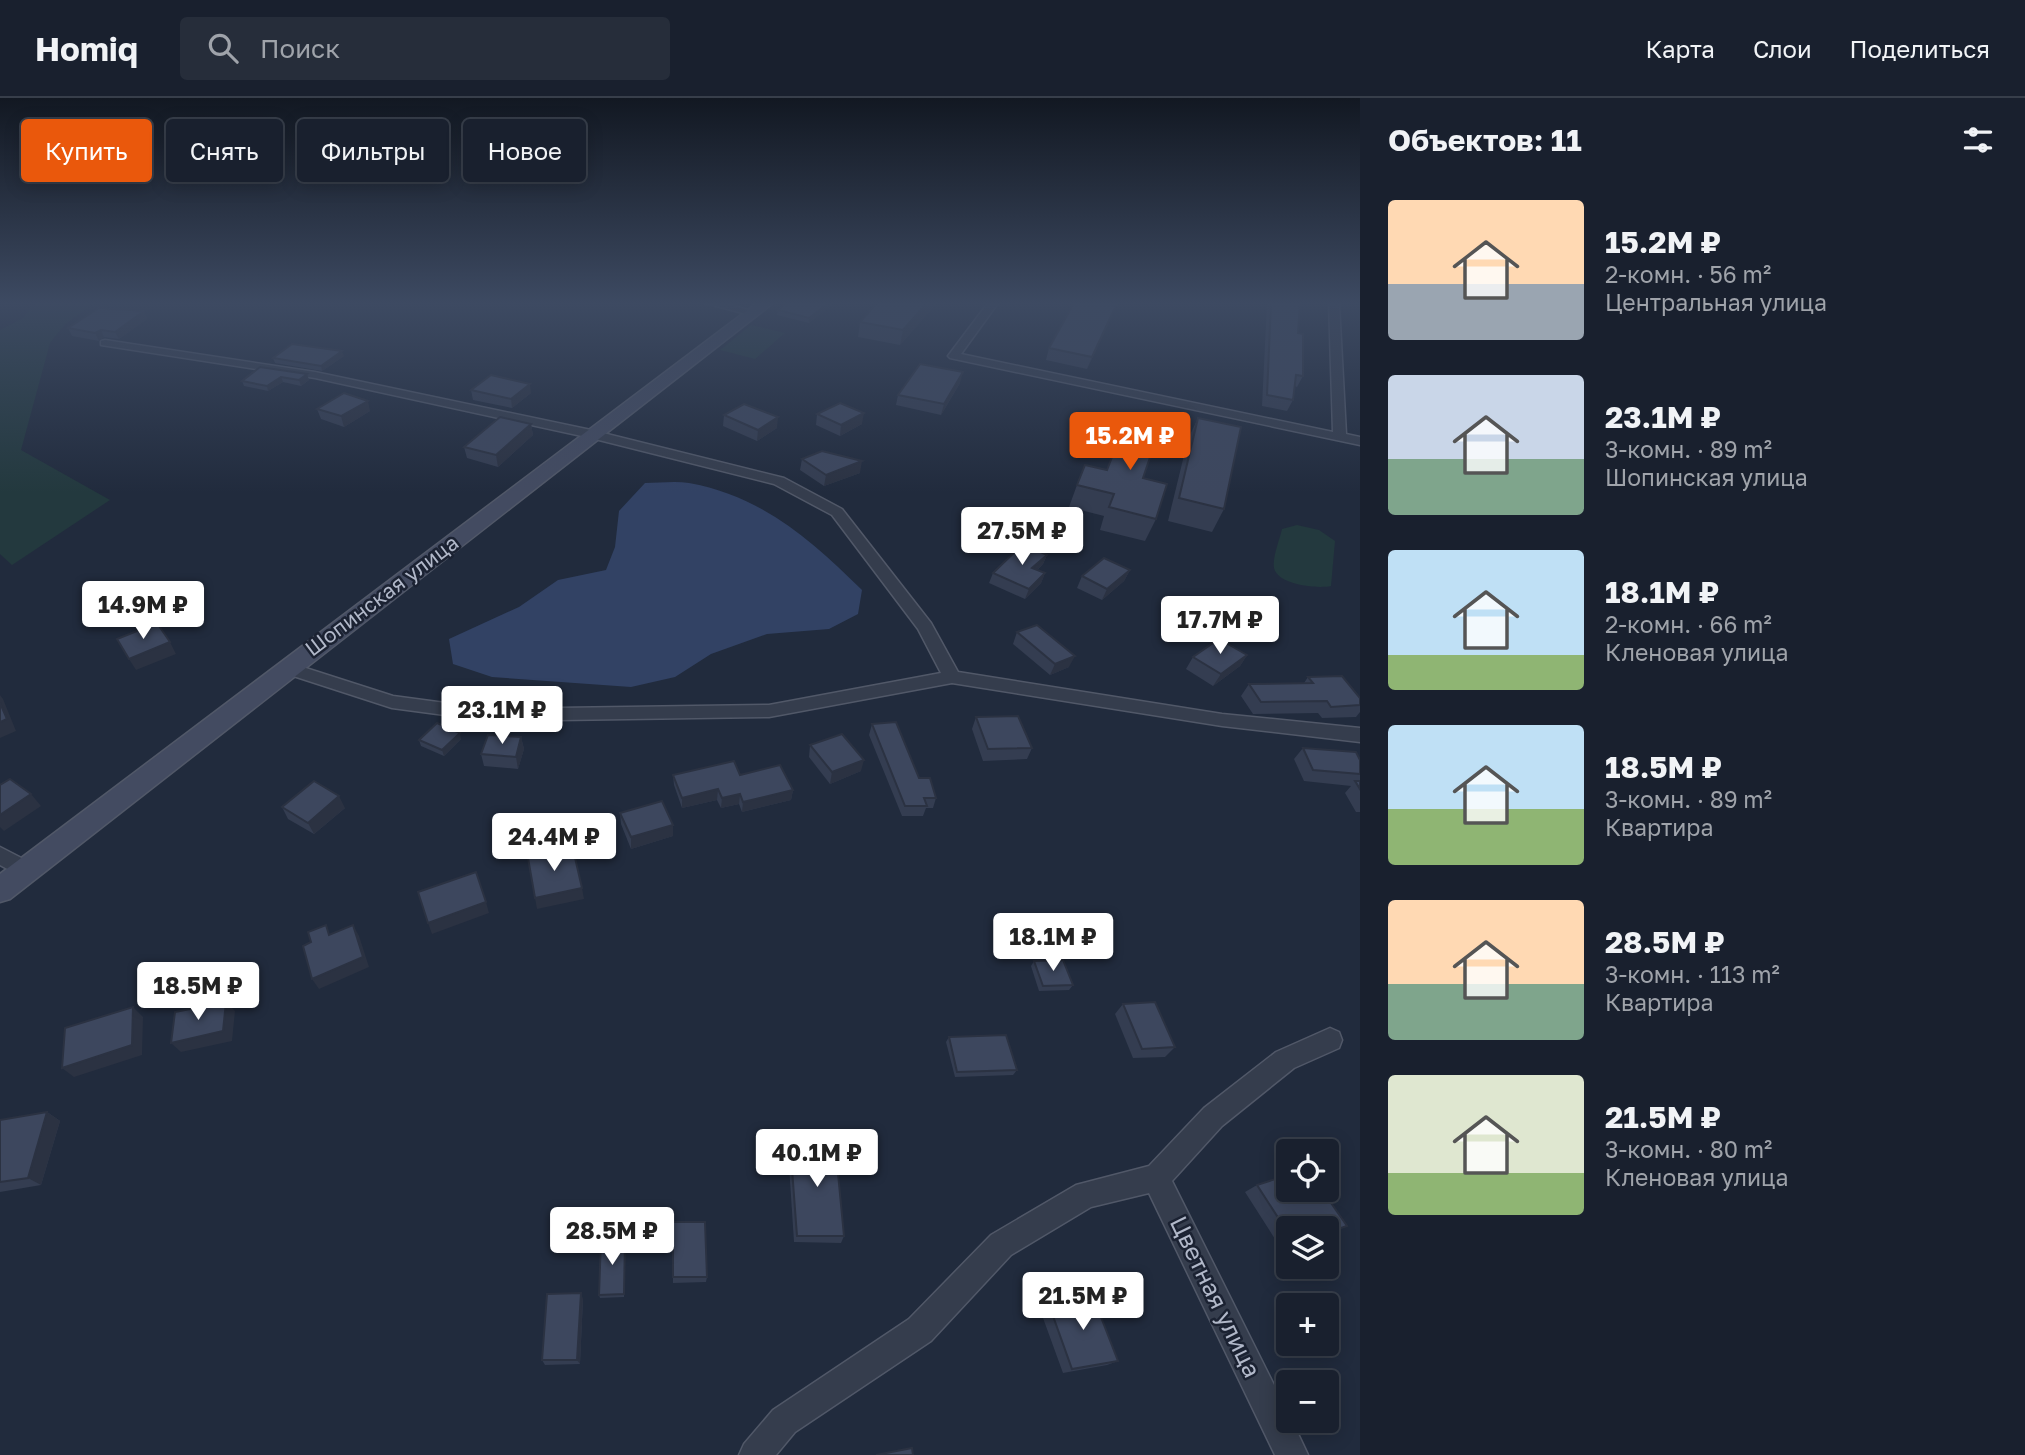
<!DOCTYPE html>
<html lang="ru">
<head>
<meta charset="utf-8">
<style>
  :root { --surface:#19202e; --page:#262d3a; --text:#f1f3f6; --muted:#9fa3aa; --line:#373e4a; --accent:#ea580c }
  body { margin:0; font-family:"Golos Text",sans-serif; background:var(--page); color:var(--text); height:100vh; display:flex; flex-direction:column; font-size:26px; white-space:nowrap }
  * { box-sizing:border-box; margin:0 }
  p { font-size:23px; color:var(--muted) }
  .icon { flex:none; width:38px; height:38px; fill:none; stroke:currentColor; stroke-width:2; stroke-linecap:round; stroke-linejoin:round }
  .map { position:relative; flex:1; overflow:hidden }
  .sheet { display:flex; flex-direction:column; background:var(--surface); width:665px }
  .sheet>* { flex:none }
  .guide { position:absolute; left:21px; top:21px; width:665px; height:63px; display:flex; gap:14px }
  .buttons { position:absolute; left:1276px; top:1041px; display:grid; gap:14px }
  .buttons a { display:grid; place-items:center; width:63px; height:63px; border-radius:7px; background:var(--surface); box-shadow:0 4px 18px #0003,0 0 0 2px var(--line); font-size:35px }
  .price { position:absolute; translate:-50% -60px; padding:0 16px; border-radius:7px; background:#fff; color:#222; font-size:23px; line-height:46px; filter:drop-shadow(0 2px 4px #0008) }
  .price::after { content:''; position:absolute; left:50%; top:42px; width:21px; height:16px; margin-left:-10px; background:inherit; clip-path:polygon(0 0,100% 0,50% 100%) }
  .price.on { background:var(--accent); color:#fff }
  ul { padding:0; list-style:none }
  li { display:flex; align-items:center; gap:21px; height:175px; padding:0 28px }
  li span { display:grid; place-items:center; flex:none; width:196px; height:140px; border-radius:7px; color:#555 }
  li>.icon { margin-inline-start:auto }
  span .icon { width:84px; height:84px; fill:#fffc; stroke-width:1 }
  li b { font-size:30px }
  h2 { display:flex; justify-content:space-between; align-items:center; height:84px; padding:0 28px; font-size:30px }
  .tag { padding:0 24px; border-radius:7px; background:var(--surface); box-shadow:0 4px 18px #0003,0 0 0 2px var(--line); font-size:24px; line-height:63px }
  .tag.on { background:var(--accent); color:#fff }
  header { display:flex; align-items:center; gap:42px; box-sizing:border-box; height:98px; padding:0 35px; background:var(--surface); border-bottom:2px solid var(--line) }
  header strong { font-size:33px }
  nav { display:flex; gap:38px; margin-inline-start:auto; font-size:24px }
  .search { width:490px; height:63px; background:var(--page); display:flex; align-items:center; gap:18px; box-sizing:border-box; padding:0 24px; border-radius:7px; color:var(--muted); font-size:26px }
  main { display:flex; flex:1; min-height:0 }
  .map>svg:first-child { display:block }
  .green { fill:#23393e }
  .water { fill:#324264 }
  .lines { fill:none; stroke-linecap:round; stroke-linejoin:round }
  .street-casing { stroke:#515868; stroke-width:3 }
  .secondary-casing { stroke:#515868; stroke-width:3 }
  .street { fill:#353d4d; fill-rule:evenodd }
  .secondary { fill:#434b61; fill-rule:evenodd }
  .wall { fill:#343d51 }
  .shaded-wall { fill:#2b3242 }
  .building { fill:#3d475e; stroke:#2b3242; stroke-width:2 }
  .labels { text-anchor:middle; stroke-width:5; stroke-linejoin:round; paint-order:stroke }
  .street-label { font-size:21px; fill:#b1b8c9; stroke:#1b2232 }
  .near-street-label { font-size:24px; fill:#b1b8c9; stroke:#1b2232 }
</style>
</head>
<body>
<header>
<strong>Homiq</strong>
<div class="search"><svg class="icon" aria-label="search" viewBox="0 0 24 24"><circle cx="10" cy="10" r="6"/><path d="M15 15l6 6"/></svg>Поиск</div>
<nav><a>Карта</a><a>Слои</a><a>Поделиться</a></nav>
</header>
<main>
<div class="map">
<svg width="1360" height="1357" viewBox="0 0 1360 1357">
  <rect width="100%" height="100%" fill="#212b3d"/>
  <g class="green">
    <path d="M34,205H94L65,226L50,245L21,352L110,402L12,467L0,456V232L23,220Z"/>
    <path d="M751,227L785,235L755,261L720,252Z"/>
    <path d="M1297,427L1319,432L1335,443L1331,488C1317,491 1278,487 1274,470C1272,459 1280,441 1282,431Z"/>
  </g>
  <path class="water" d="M645,385C659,385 675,383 689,385C762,398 811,442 862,492L858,516L829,531L767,536L711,556L675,579L631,589L492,579L453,566L449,541L519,509L558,482L606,472L615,449L619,413Z"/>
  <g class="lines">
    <g class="street-casing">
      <g id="street">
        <path d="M705,205H723L759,215L754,218Z"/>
        <path d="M988,205H998L961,256L1333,334L1329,205H1339L1346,336L1360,339V347L950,260L948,258Z"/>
        <path d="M105,242L315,274L591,332L784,380L842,411L931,525L958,574L1222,616L1360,630V644L1222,628L952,585L769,619L490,623L392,610L281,574L278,570L287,564L393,598L490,611L769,607L941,575L918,531L832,417L774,386L591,340L315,280L101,247V243Z"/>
        <path d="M0,749L33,766L37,772L33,778L26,781L0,767Z"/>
        <path d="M1330,930L1339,934L1342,942L1339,950L1294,970L1222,1028L1172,1083L1288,1315V1323H1292L1308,1357H1275L1149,1095L1091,1109L1011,1157L931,1243L795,1334L776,1357H739L744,1346L773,1312L909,1221L991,1137L1076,1087L1149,1068L1204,1010L1276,954Z"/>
      </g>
    </g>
    <g class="secondary-casing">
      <path id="secondary" d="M757,205H773L10,801L0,804V776Z"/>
    </g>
    <use href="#street" class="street"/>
    <use href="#secondary" class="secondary"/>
  </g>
  <g class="wall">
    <path d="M787,205H834L809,225L777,217L778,212Z"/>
    <path d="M937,205L900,247L858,239L860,224Z"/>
    <path d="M1118,205L1087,271L1046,262L1049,250Z"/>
    <path d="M1267,205H1300L1298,235L1303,278L1297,289L1295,288L1293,302L1287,313L1262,308Z"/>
    <path d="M144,213L147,221L119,241L104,239L99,243L72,238L68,230Z"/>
    <path d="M344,258L322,273L275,265L273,260Z"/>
    <path d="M307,276L309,282L301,288L283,284L268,293L244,288L242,283Z"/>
    <path d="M960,285L941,317L896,307L898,297Z"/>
    <path d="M471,292L531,295L512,310L473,302Z"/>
    <path d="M317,311L370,313L344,329L321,321Z"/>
    <path d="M817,316L862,326L840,338L816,327Z"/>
    <path d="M724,317L777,330L757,343L723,328Z"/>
    <path d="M1198,320L1224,411L1212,434L1168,423L1188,341Z"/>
    <path d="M531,326L533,337L498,369L467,360L464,349Z"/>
    <path d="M802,361L860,375L824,388L800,372Z"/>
    <path d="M1143,380L1156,421L1145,443L1100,432L1104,418L1069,409L1077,387Z"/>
    <path d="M1047,457L1043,466L1037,472L1045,475L1041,485L1025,501L989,485L993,475Z"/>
    <path d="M1130,472L1124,483L1102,502L1077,490L1082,478Z"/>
    <path d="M1017,534L1069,569L1050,577L1013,546Z"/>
    <path d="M1247,557L1240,568L1213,588L1186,571L1193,559Z"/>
    <path d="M1308,579L1360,600V614L1356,619L1322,620L1318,615L1253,616L1241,598L1249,586L1304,585Z"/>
    <path d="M976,619L1032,650L1027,661L983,663L972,631Z"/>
    <path d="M872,626L936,700L933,710H926L923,718H902L869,637Z"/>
    <path d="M521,639L524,651L518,671L484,668L481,656Z"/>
    <path d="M461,641L444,658L421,648L419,642Z"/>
    <path d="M810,647L861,673L830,686L809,659Z"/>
    <path d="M1303,650L1360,662V714H1356L1345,695L1351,688L1304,683L1294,661Z"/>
    <path d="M673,677H740L793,692L791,702L742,714L739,706L721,710L717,702L682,710L674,687Z"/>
    <path d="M282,709L345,710L314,736L288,721Z"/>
    <path d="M620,715L673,738L631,751L621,726Z"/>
    <path d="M1034,863L1073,887L1069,892L1039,893L1031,868Z"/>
    <path d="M1123,906L1175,949L1165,959L1133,960L1115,916Z"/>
    <path d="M949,939L1017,972L1013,977L955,979L946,944Z"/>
    <path d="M47,1014L60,1023L41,1087L0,1094V1022Z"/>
    <path d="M790,1044L844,1138L841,1145L794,1144L788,1052Z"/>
    <path d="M1257,1087L1347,1128L1332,1135L1288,1130V1150L1282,1152L1245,1094Z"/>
    <path d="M673,1124L707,1179L706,1184L673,1185Z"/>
    <path d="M625,1144L624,1199L600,1200L599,1197Z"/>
    <path d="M583,1201L580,1266L545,1267L542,1262Z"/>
    <path d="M1048,1204L1118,1263L1107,1267L1063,1275L1039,1209Z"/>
  </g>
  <g class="shaded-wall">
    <path d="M828,205H834L809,225V220Z"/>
    <path d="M927,205H937L900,247L903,232Z"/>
    <path d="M1117,205H1118L1087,271L1092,259Z"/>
    <path d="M144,213L147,221L119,241L115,234Z"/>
    <path d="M101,232L104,239L99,243L95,235Z"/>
    <path d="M342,253L344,258L322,273L321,268Z"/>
    <path d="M963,274L960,285L941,317L944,306Z"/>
    <path d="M307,276L309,282L301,288L299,282Z"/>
    <path d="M281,279L283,284L268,293L267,288Z"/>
    <path d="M530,286L531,295L512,310L511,301Z"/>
    <path d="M368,303L370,313L344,329L341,318Z"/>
    <path d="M864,315L862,326L840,338L841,327Z"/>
    <path d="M778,319L777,330L757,343L758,332Z"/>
    <path d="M531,326L533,337L498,369L496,357Z"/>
    <path d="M862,363L860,375L824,388L826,377Z"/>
    <path d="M1047,457L1043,466L1028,480L1032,470Z"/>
    <path d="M1130,472L1124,483L1102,502L1107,491Z"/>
    <path d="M1045,475L1041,485L1025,501L1029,491Z"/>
    <path d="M170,544L176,556L136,572L129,561Z"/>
    <path d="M1247,557L1240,568L1213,588L1221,576Z"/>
    <path d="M1075,558L1069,569L1050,577L1055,566Z"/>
    <path d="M0,597L3,601L16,633L0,640Z"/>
    <path d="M460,635L461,641L444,658L442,652Z"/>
    <path d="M521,639L524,651L518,671L516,659Z"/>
    <path d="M864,662L861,673L830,686L832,674Z"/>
    <path d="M718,691L717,702L682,710V700Z"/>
    <path d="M793,692L791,702L742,714L743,704Z"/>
    <path d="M31,696L41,708L4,733L0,729V717Z"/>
    <path d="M740,696L739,706L721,710L722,700Z"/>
    <path d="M339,698L345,710L314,736L308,725Z"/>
    <path d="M673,727V738L631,751V739Z"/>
    <path d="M582,790L584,801L537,811L535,800Z"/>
    <path d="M486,804L489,815L432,836L428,825Z"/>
    <path d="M353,827L359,838L369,869L319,891L312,881Z"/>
    <path d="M226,904L235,913L232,943L181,954L171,945Z"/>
    <path d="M133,909L143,919L142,957L74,979L62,970Z"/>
    <path d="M47,1014L60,1023L41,1087L28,1080Z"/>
    <path d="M581,1195L583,1201L580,1266L577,1262Z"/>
  </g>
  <g class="building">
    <path d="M787,205H828L809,220L778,212Z"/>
    <path d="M877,205H927L903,232L860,224Z"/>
    <path d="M1074,205H1117L1092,259L1049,250Z"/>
    <path d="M1271,205H1300L1298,235L1303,236V278L1296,277L1293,302L1267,297Z"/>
    <path d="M99,210L144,213L115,234L101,232L95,235L68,230Z"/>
    <path d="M292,246L342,253L321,268L273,260Z"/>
    <path d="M920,266L963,274L944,306L898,297Z"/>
    <path d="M260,269L307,276L299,282L281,279L267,288L242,283Z"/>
    <path d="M491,277L530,286L511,301L471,292Z"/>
    <path d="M344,295L368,303L341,318L317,311Z"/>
    <path d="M840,305L864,315L841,327L817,316Z"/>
    <path d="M744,306L778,319L758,332L724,317Z"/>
    <path d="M500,319L531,326L496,357L464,349Z"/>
    <path d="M1127,320L1161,327L1143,380L1167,386L1156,421L1109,409L1114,396L1077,387L1085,367L1107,372Z"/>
    <path d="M1198,320L1241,329L1224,411L1179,400Z"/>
    <path d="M822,353L862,363L826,377L802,361Z"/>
    <path d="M1023,446L1047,457L1032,470L1045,475L1029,491L993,475Z"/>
    <path d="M1104,460L1130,472L1107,491L1082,478Z"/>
    <path d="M157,525L170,544L129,561L117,541Z"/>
    <path d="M1037,527L1075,558L1055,566L1017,534Z"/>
    <path d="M1219,541L1247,557L1221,576L1193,559Z"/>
    <path d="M1342,578L1360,600V607L1331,609L1327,603L1261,604L1249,586L1313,585L1308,579Z"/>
    <path d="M0,605L7,621L0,624Z"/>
    <path d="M1018,618L1032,650L988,651L976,619Z"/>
    <path d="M896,624L919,680H930L936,700H924L927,708H905L872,626Z"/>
    <path d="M437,625L460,635L442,652L419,642Z"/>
    <path d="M842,636L864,662L832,674L810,647Z"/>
    <path d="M488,637L521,639L516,659L481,656Z"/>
    <path d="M1303,650L1356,654L1360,662V676L1313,672Z"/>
    <path d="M734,663L740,677L780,667L793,692L743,704L740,696L722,700L718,691L682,700L673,677Z"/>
    <path d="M10,681L31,696L0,717V687Z"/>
    <path d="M314,683L339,698L308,725L282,709Z"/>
    <path d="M1355,683H1360V691Z"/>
    <path d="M662,703L673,727L631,739L620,715Z"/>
    <path d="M573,751L582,790L535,800L528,760Z"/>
    <path d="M476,774L486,804L428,825L418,794Z"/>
    <path d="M326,827L329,837L353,827L363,859L312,881L303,848L311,844L308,834Z"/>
    <path d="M1063,862L1073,887L1043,888L1034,863Z"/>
    <path d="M226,904L223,933L171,945L175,914Z"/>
    <path d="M1155,904L1175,949L1142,951L1123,906Z"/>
    <path d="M133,909L132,947L62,970L65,930Z"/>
    <path d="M1006,937L1017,972L957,974L949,939Z"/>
    <path d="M47,1014L28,1080L0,1084V1022Z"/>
    <path d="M790,1044H835L844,1138H797Z"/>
    <path d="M1288,1077V1092H1322L1347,1128L1326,1135V1130H1288V1135L1257,1087Z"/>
    <path d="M673,1124H705L707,1179H673Z"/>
    <path d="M601,1141H625L624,1196L599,1197Z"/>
    <path d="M581,1195L577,1262H542L547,1196Z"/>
    <path d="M1092,1196L1118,1263L1072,1271L1048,1204Z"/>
    <path d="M912,1350L913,1357H876Z"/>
  </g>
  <linearGradient id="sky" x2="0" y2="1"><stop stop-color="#121822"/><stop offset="0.52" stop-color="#3d4a62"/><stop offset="1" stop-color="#3d4a62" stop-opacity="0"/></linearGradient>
  <rect width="1360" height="395" fill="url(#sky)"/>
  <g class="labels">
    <g class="street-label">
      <text transform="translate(382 498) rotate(-37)" y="7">Шопинская улица</text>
    </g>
    <g class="near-street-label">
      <text transform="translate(1215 1199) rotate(64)" y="8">Цветная улица</text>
    </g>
  </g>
</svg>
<div class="buttons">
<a><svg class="icon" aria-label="locate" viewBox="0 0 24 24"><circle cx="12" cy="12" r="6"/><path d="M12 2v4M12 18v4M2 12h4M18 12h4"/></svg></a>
<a><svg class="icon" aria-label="layers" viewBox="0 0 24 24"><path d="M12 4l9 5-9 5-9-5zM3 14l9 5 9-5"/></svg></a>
<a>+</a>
<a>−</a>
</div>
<b class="price on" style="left:1130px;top:374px">15.2M ₽</b>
<b class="price" style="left:1022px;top:469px">27.5M ₽</b>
<b class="price" style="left:143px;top:543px">14.9M ₽</b>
<b class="price" style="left:1220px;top:558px">17.7M ₽</b>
<b class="price" style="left:502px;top:648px">23.1M ₽</b>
<b class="price" style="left:554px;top:775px">24.4M ₽</b>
<b class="price" style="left:1053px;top:875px">18.1M ₽</b>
<b class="price" style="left:198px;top:924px">18.5M ₽</b>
<b class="price" style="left:817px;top:1091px">40.1M ₽</b>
<b class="price" style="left:612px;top:1169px">28.5M ₽</b>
<b class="price" style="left:1083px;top:1234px">21.5M ₽</b>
<div class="guide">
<a class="tag on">Купить</a>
<a class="tag">Снять</a>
<a class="tag">Фильтры</a>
<a class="tag">Новое</a>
</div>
</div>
<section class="sheet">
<h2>Объектов: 11<svg class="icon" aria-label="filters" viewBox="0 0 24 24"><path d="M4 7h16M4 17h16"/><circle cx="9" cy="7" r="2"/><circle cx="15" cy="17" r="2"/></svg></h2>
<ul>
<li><span style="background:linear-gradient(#ffd9b3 60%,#9aa5b1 0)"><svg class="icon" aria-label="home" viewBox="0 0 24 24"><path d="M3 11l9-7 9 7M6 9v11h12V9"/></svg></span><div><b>15.2M ₽</b><p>2-комн. · 56 m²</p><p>Центральная улица</p></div></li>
<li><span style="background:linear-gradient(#c9d6e8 60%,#7fa58c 0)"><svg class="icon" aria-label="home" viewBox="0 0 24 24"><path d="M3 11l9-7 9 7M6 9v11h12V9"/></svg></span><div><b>23.1M ₽</b><p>3-комн. · 89 m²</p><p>Шопинская улица</p></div></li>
<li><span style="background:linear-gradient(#bfe0f5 75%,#8fb573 0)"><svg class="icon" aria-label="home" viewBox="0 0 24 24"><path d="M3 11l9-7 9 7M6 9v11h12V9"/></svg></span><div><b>18.1M ₽</b><p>2-комн. · 66 m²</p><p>Кленовая улица</p></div></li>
<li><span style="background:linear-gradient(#bfe0f5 60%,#8fb573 0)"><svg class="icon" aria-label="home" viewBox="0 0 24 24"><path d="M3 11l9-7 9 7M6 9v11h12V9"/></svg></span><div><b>18.5M ₽</b><p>3-комн. · 89 m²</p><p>Квартира</p></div></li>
<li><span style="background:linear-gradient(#ffd9b3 60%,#7fa58c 0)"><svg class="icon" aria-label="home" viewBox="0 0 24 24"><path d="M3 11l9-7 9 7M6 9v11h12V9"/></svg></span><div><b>28.5M ₽</b><p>3-комн. · 113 m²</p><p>Квартира</p></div></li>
<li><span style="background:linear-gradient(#dfe7d0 70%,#8fb573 0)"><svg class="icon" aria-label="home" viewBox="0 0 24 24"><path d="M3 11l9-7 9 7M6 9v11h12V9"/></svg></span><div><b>21.5M ₽</b><p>3-комн. · 80 m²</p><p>Кленовая улица</p></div></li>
</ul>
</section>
</main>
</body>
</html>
